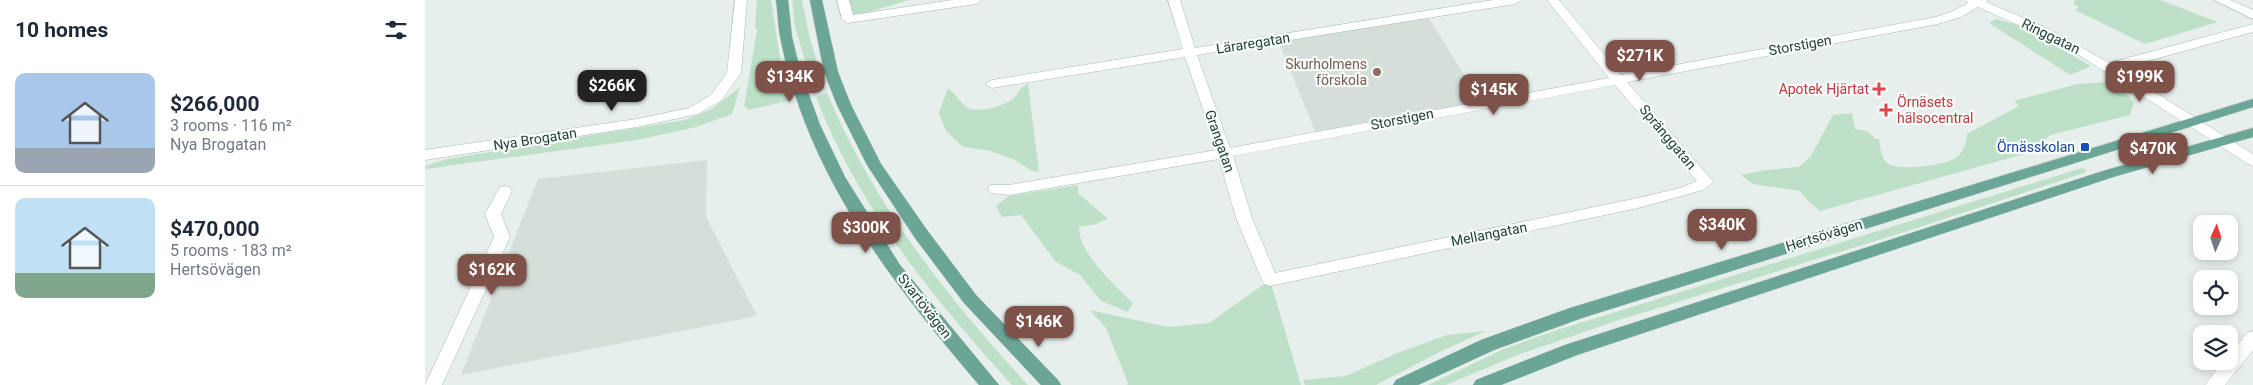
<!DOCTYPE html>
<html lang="en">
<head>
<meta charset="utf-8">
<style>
  :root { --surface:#fff; --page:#f2f2f3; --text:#1f2937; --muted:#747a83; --line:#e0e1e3; --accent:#7f5249 }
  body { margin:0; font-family:Roboto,sans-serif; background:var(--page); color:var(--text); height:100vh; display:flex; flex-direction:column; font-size:19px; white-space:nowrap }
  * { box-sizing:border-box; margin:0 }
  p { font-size:16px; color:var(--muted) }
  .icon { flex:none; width:28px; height:28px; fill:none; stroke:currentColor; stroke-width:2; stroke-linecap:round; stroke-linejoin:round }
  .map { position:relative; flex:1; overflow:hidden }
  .drawer { display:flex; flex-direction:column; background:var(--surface); width:425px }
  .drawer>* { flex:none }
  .needle { width:32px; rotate:3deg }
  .buttons { position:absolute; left:1768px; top:215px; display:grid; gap:10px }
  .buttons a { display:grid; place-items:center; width:45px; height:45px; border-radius:10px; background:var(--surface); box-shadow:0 2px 8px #0003; font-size:25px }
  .price { position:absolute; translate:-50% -42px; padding:0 11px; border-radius:10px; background:var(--accent); color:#fff; font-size:16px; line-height:32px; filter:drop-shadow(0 1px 2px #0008) }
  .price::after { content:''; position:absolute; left:50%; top:30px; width:15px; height:11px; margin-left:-8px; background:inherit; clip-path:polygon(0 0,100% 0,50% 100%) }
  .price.selected { background:#222; color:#fff }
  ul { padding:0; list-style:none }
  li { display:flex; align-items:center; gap:15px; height:125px; padding:0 15px }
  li+li { border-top:1px solid var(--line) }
  li span { display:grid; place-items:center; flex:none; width:140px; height:100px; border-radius:10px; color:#555 }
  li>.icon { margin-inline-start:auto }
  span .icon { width:60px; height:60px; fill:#fffc; stroke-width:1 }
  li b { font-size:21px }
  h2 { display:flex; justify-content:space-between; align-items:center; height:60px; padding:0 15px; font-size:21px }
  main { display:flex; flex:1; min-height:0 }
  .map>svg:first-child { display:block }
  .built { fill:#d4dfda }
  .green { fill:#bfe0c8 }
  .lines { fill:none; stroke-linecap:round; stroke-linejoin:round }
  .minor-casing { stroke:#a8b8b2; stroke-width:1 }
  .major-casing { stroke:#c2cac8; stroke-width:1 }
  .minor { fill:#fff; fill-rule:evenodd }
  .major { fill:#6aa596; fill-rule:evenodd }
  .education-dot { fill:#8d6e63; stroke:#f7fbf9; stroke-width:2 }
  .health-dot { fill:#e0444e; stroke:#f7fbf9; stroke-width:2 }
  .transit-dot { fill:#1a4fb4; stroke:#f7fbf9; stroke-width:2 }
  .labels { text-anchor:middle; stroke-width:4.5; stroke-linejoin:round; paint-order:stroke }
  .street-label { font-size:14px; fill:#24423a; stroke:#f7fbf9 }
  .education-label { font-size:14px; fill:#785e54; stroke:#f7fbf9; text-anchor:end }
  .health-label { font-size:14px; fill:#be3a42; stroke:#f7fbf9; text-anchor:end }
  .transit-label { font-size:14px; fill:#164399; stroke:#f7fbf9; text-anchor:end }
</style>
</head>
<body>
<main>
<section class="drawer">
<h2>10 homes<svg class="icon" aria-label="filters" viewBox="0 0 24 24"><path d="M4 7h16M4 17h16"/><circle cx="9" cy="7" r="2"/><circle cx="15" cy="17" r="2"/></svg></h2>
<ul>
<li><span style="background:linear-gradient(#a9c7e8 75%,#9aa5b1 0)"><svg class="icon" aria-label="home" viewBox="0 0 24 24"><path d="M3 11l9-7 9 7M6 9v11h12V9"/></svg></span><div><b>$266,000</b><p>3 rooms · 116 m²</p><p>Nya Brogatan</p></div></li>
<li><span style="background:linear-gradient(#bfe0f5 75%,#7fa58c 0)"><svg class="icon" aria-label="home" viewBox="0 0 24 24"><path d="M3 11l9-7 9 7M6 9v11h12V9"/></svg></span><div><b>$470,000</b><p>5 rooms · 183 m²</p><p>Hertsövägen</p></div></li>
</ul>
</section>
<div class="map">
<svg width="1828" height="385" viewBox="0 0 1828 385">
  <rect width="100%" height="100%" fill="#e6efeb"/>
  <g class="built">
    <path d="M1002,15L1057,104L892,136L853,40Z"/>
    <path d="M282,160L281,217L332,316L36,375L113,179Z"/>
  </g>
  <g class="green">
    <path d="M332,0H346L355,58L366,100L324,110L319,106L332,30L330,28Z"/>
    <path d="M367,0H377L384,35L400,89L390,93L370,27Z"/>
    <path d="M424,0H484L424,18Z"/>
    <path d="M1650,0H1735L1793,22L1720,44L1650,10L1654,7L1649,4Z"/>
    <path d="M1571,19L1593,25L1666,66L1645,75L1564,23Z"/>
    <path d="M1685,82L1695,88L1709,102L1705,115L1625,135L1606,152L1395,211L1383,201L1375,191L1328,184L1316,175L1340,170L1374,167L1386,156L1408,115L1427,113L1430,129L1442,131L1451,139H1454C1455,145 1456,156 1460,161C1469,173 1525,166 1534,155C1540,149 1541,142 1542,134L1594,106L1589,101L1652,84Z"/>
    <path d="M603,84L614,172L607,171L590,160L566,151L538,147L521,131L514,113L523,88C530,94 534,100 540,106C549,115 581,106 589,98C594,93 595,86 603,84Z"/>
    <path d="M315,87L307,114L271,127L212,140L0,169V166L22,159L260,120L287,109Z"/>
    <path d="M402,93C449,205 521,296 603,385H587C508,298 433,207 391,97Z"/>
    <path d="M1657,168L1662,170L1659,173L1486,230L1191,321L1095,354L1021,385H1003L1079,349L1129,331Z"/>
    <path d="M653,185V193L682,218V220L676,221L672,224L654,227C653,253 691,286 708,303L703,312L676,301L655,275L631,262L596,215L577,217L571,206L584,196Z"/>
    <path d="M845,280L876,385H702L703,383L681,328L665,310L743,327L784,323Z"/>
    <path d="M1061,331L1021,349L951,385H880L878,380L921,376L972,353L1022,335Z"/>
  </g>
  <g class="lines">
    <g class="minor-casing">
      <g id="minor">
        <path d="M310,0H322L316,73L296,101L273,114L212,127L0,160V150L212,119L264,108L286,95L302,73Z"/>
        <path d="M412,0H424L428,15L527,0H557L551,4L423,23L417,19Z"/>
        <path d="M743,0H755L770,48L1068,0H1096L1090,4L772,55L805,148L1184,78L1122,0H1134L1196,75L1511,17L1528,11L1543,3L1541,0H1562L1561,2L1624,29L1684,63L1828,24V32L1693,69L1828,154V166L1823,164L1654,55L1616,35L1553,7L1536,17L1513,24L1202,82L1286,179L1288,182L1278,190L1213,208L845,286L839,284L837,280L811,218L794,159L584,195L565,193L563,189L565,185H584L792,150L760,57L567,88L560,84L567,80L758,49ZM1190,85L1272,181L1255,188L1213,198L850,273L827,218L808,156Z"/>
        <path d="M1789,0H1805L1828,10V19Z"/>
        <path d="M80,186L85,187L87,191L76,214L85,237L17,385H0L69,237L60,214L75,187Z"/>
        <path d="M1828,331V350L1800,385H1780L1798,361H1804V355L1822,333Z"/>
      </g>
    </g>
    <g class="major-casing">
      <g id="major">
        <path d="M351,0H363L367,37L375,70L395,125L420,177L475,265L574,385H554C467,283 383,176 356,41C353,28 353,14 351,0Z"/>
        <path d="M385,0H397L413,72L426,105L456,164L502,230L551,295L633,380L636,385H616L539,303L490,238L442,165L412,105L399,72Z"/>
        <path d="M1828,99V107L1157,318L1069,350L993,385H968L971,380L1056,340L1145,308Z"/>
        <path d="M1828,128V137L1688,177L1152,355L1076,385H1048L1051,380L1140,345L1678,171Z"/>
      </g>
    </g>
    <use href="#minor" class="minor"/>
    <use href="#major" class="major"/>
  </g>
  <circle class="education-dot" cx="952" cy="72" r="5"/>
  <g class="health-dot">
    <path d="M1451.5 81.5h5v5h5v5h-5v5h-5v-5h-5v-5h5z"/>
    <path d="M1458.5 102.5h5v5h5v5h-5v5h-5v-5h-5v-5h5z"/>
  </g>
  <rect class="transit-dot" x="1655" y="142" width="10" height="10" rx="2.5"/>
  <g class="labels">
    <g class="street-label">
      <text transform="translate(1626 36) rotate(26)" y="5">Ringgatan</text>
      <text transform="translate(828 43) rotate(-9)" y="5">Läraregatan</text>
      <text transform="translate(1375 45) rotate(-10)" y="5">Storstigen</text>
      <text transform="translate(977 119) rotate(-11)" y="5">Storstigen</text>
      <text transform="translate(1243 137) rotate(50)" y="5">Spränggatan</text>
      <text transform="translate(110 139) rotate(-9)" y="5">Nya Brogatan</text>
      <text transform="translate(795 141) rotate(71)" y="5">Grangatan</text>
      <text transform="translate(1064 234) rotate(-11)" y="5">Mellangatan</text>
      <text transform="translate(1399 235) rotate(-17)" y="5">Hertsövägen</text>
      <text transform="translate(500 306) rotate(52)" y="5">Svartövägen</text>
    </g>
    <g class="education-label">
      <text x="942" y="69">Skurholmens<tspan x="942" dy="16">förskola</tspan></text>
    </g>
    <g class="health-label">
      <text x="1444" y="94">Apotek Hjärtat</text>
      <text x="1472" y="107" text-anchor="start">Örnäsets<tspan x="1472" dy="16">hälsocentral</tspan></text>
    </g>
    <g class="transit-label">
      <text x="1650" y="152">Örnässkolan</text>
    </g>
  </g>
</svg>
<div class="buttons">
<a><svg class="needle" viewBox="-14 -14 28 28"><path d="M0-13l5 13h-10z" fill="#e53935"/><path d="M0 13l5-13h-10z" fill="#747a83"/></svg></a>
<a><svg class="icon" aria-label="locate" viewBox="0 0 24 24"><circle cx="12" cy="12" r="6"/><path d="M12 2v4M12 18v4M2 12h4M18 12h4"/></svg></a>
<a><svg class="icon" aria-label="layers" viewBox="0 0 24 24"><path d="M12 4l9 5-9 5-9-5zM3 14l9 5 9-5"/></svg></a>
</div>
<b class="price" style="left:1215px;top:82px">$271K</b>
<b class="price" style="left:365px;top:103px">$134K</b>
<b class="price" style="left:1715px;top:103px">$199K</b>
<b class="price selected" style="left:187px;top:112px">$266K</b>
<b class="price" style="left:1069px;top:116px">$145K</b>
<b class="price" style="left:1728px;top:175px">$470K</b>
<b class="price" style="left:1297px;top:251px">$340K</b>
<b class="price" style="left:441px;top:254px">$300K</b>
<b class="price" style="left:67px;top:296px">$162K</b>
<b class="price" style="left:614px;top:348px">$146K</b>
</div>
</main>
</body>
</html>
